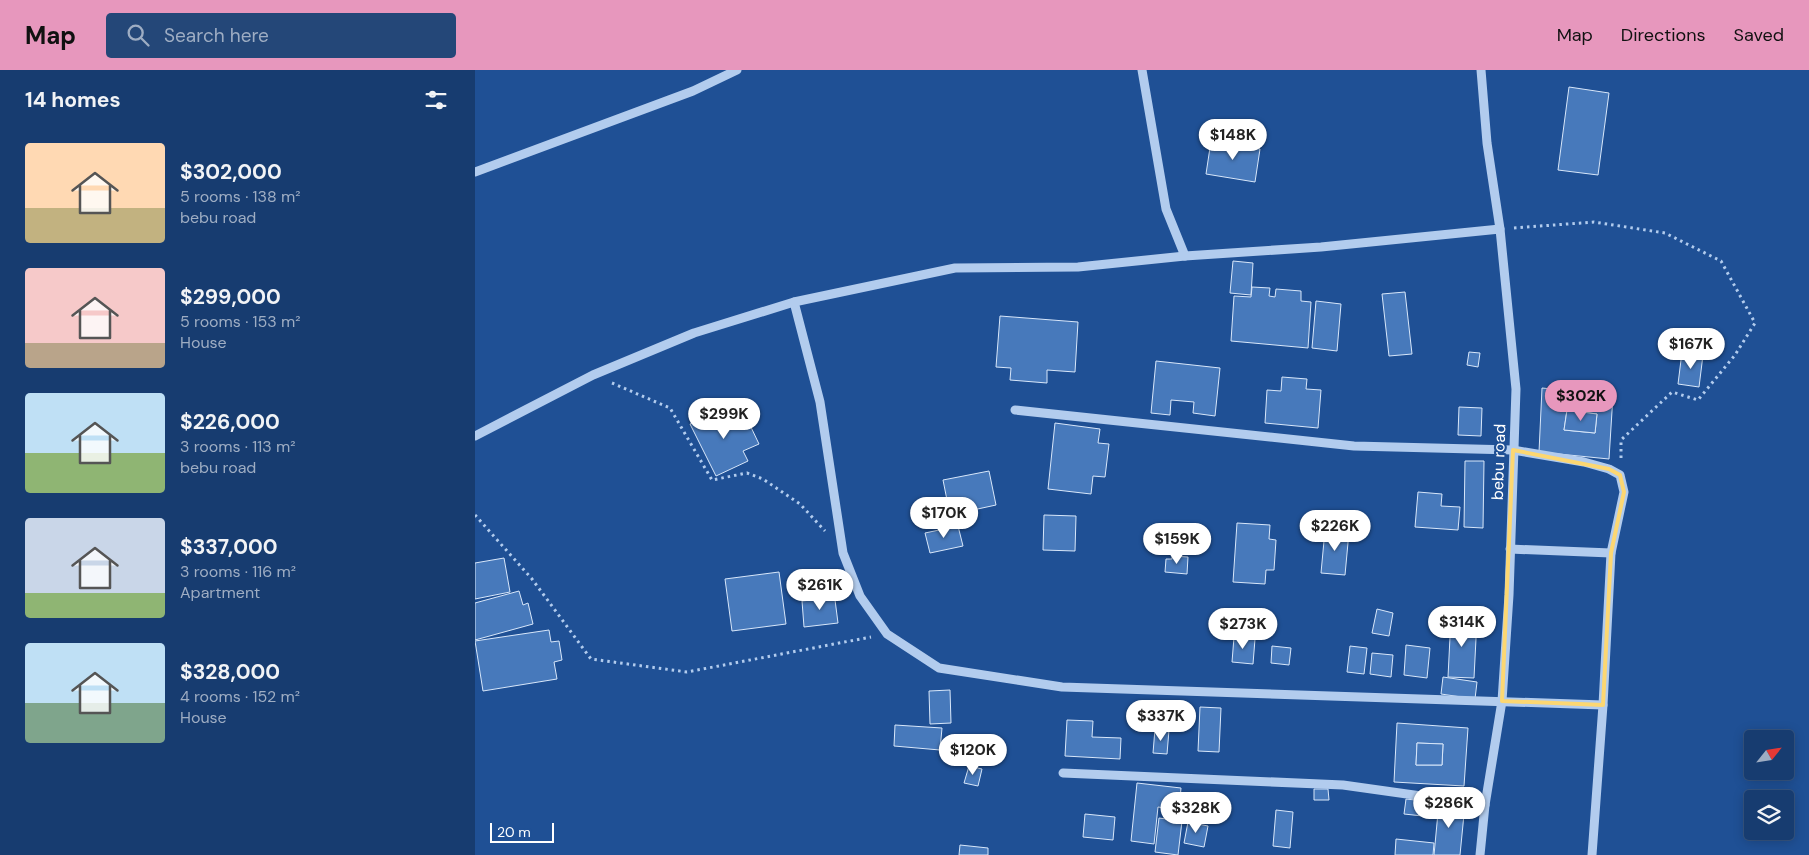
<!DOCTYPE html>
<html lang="en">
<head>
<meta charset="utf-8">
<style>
  :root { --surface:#173c70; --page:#244778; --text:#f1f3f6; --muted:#9eadc3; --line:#365683; --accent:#e797bd }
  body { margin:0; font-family:"DM Sans",sans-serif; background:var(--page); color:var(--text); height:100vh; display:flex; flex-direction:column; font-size:19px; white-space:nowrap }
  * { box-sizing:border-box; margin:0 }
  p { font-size:16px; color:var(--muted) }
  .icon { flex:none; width:28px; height:28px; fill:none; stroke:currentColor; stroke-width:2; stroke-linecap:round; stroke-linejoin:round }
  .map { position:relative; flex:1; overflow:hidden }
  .details { display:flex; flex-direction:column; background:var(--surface); width:475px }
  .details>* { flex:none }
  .needle { width:32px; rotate:60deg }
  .tools { position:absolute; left:1269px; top:660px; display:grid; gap:10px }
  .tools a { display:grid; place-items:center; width:50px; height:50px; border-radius:5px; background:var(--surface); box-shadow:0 2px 12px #0003,0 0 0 1px var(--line); font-size:25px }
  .scale { position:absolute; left:15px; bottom:12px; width:64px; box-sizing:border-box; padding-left:5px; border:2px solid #fff; border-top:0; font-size:14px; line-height:18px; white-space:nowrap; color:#fff; -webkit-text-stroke:4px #1f5095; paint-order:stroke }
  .price { position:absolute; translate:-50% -42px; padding:0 11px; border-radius:18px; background:#fff; color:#222; font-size:16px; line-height:32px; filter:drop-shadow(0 1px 2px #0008) }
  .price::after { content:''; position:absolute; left:50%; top:30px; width:15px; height:11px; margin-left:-8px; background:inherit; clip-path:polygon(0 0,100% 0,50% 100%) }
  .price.active { background:var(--accent); color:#111 }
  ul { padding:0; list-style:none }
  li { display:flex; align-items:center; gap:15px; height:125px; padding:0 25px }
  li span { display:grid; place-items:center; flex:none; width:140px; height:100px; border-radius:5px; color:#555 }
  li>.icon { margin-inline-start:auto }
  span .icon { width:60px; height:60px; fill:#fffc; stroke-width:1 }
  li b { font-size:21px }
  h2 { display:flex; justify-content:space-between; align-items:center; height:60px; padding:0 25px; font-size:21px }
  header { display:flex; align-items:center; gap:30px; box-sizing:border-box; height:70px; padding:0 25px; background:var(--accent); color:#111 }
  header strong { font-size:24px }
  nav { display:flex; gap:28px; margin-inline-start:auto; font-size:18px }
  .search { width:350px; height:45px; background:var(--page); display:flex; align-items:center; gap:12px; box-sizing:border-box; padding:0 18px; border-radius:5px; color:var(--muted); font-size:19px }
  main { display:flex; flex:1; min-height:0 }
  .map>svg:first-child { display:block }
  .building { fill:#4779bb; stroke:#d8e7fa; fill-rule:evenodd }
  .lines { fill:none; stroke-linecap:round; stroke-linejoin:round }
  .path { stroke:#b2ccee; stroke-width:3; stroke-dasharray:2.5 4; stroke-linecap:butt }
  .minor { stroke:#b2ccee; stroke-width:9 }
  .marked { fill:none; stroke:#fcd772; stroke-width:4; stroke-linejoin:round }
  .labels { text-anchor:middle; stroke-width:4.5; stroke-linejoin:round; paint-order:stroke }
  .street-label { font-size:16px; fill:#fff; stroke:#1f5095 }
</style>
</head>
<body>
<header>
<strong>Map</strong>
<div class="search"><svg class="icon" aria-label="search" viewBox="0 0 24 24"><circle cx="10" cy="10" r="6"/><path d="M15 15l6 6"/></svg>Search here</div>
<nav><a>Map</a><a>Directions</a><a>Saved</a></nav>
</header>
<main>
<section class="details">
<h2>14 homes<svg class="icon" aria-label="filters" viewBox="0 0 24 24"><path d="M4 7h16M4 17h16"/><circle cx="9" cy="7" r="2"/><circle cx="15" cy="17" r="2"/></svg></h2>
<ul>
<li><span style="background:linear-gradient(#ffd9b3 65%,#c2b280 0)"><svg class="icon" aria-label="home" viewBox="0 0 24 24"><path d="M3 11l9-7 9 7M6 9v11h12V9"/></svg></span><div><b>$302,000</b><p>5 rooms · 138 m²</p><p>bebu road</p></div></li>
<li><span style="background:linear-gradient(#f6c9c9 75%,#b9a48a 0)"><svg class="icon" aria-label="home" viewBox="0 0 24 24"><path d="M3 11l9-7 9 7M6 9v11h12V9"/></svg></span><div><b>$299,000</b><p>5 rooms · 153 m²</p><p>House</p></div></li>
<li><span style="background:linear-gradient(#bfe0f5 60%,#8fb573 0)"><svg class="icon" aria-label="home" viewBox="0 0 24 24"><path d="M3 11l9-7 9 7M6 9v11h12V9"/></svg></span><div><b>$226,000</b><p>3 rooms · 113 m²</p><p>bebu road</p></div></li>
<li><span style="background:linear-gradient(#c9d6e8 75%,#8fb573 0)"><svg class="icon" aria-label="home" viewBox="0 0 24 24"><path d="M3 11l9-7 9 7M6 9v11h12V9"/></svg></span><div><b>$337,000</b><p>3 rooms · 116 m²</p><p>Apartment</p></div></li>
<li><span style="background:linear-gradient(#bfe0f5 60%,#7fa58c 0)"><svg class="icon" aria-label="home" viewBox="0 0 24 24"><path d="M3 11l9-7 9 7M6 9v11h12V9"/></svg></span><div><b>$328,000</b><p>4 rooms · 152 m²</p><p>House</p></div></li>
</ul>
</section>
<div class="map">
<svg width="1334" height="785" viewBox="0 0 1334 785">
  <rect width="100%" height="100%" fill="#1f5095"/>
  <g class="building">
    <path d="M1094,17L1134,23L1123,105L1083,100Z"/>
    <path d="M736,71L785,79L780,112L731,104Z"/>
    <path d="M758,191L778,193L776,225L755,223Z"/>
    <path d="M777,217L795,218L794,226L800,227L801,219L826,221V231L836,232L833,278L756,271L759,226L776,227Z"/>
    <path d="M930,222L937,284L914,286L907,224Z"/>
    <path d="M841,231L866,234L862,281L837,278Z"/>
    <path d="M525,246L603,252L600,302L572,300V313L535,310L536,298L521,297Z"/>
    <path d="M1206,260L1229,263L1227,282L1204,279Z"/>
    <path d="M994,282L1005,283L1003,297L992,295Z"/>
    <path d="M1207,282L1228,285L1224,317L1203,314Z"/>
    <path d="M681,291L745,298L740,346L718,343L719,332L696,330L695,345L676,343Z"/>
    <path d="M807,307L832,309L831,319L846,320L843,358L790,353L792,320L806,321Z"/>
    <path d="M1067,318L1138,325L1134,389L1064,382ZM1092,340L1122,344L1120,363L1089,360Z"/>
    <path d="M254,335L265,357L274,353L284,374L268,381L273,391L241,406L215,354Z"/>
    <path d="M984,337L1007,338L1006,366L983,365Z"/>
    <path d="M1092,340L1122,344L1120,363L1089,360Z"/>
    <path d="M580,353L625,359L623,373L634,374L630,407L618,406L616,424L573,419Z"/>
    <path d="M990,391H1009L1008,458L989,457Z"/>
    <path d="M514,401L521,435L475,445L468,410Z"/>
    <path d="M943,422L967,424L966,436L985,437L983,460L940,457Z"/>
    <path d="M569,445L601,446L600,481L568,480Z"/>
    <path d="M762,453L795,455L794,469L801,470L799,500H791L790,514L758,512Z"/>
    <path d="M483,456L488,476L455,483L450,463Z"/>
    <path d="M850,460L874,462L870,505L846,503Z"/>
    <path d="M697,486L713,487L712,504L690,502L691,489H697Z"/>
    <path d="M29,488L35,522L0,529V493Z"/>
    <path d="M304,502L311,554L257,561L250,509Z"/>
    <path d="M44,521L48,535L53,533L58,554L0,570V533Z"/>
    <path d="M359,522L363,553L329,557L327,531L346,529L345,524Z"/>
    <path d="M902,539L918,543L914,566L897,563Z"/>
    <path d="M976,547L1002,549L999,608L973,607Z"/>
    <path d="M74,560L76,572L84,571L87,590L79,592L82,609L8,621L0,571Z"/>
    <path d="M759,567L780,569L778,594L757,592Z"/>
    <path d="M931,575L955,578L952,608L929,605Z"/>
    <path d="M797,576L816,578L814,595L796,593Z"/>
    <path d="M875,576L892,578L889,604L872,602Z"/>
    <path d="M897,583L918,585L916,607L895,604Z"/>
    <path d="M968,607L1002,612L1000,629L966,624Z"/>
    <path d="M475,620L476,653L455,654L454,621Z"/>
    <path d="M725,637L746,638L744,682L723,681Z"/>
    <path d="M592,650L618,651L617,667L646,668L645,689L590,686Z"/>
    <path d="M922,653L993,658L989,716L919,712ZM942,673L968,674L967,695H941Z"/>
    <path d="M420,655L467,658L465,680L419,676Z"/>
    <path d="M680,659L694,660L692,684L678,683Z"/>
    <path d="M942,673L968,674L967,695H941Z"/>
    <path d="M494,696L507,699L503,716L489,713Z"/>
    <path d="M662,713L706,718L704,740L683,737L679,774L656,771Z"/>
    <path d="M839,719H853L854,730H839Z"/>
    <path d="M931,729L959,732L957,747L929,744Z"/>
    <path d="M964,732L990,734L985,785H959Z"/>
    <path d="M801,740L818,742L815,778L798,776Z"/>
    <path d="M610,744L640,747L638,770L608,767Z"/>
    <path d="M684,748L707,751L703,785L680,782Z"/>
    <path d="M713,752L733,756L729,777L709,773Z"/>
    <path d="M921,769L959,773L958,785H920Z"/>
    <path d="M485,775L513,778V785H484Z"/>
  </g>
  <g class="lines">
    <g class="path">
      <path d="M1039,158L1119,152L1190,163L1246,191L1280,253L1260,285L1223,330L1197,322L1146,370V390"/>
      <path d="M137,313L195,338L237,410L272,403L288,409L325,434L350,461"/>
      <path d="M0,445L57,509L116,589L212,602L396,567"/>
    </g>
    <g class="minor">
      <path d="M667,0L691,139L710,186"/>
      <path d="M0,102L218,21L262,0"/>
      <path d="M319,232L345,332L368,483L385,526L412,564L464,598L587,617L1128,635"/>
      <path d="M540,340L879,376L1038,380L1109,392L1134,399L1145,405L1149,422L1136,483L1128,635L1117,785"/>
      <path d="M0,366L118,305L219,263L319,232L480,198L603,197L710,186L846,177L1025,159"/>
      <path d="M1035,479L1136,483"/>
      <path d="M588,703L868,715L1010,735"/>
      <path d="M1005,785L1010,735L1027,631L1034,525L1041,319L1025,159L1012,73L1006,0"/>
    </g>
  </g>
  <path class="marked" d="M1038,380L1134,399L1145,405L1149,422L1136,483L1128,635L1027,631Z"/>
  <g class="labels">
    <g class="street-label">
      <text transform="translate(1023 392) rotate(-88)" y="6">bebu road</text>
    </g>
  </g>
</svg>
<div class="tools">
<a><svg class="needle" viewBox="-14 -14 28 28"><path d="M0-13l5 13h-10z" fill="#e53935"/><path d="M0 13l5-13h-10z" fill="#9eadc3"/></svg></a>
<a><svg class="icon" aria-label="layers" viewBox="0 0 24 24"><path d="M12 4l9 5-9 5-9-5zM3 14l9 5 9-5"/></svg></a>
</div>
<div class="scale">20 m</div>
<b class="price" style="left:758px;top:91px">$148K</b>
<b class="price" style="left:1216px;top:300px">$167K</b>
<b class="price active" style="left:1106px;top:352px">$302K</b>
<b class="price" style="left:249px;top:370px">$299K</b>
<b class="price" style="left:469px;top:469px">$170K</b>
<b class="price" style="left:860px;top:482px">$226K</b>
<b class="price" style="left:702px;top:495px">$159K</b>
<b class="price" style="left:345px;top:541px">$261K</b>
<b class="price" style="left:987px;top:578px">$314K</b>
<b class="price" style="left:768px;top:580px">$273K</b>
<b class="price" style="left:686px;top:672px">$337K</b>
<b class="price" style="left:498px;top:706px">$120K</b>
<b class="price" style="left:974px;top:759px">$286K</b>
<b class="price" style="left:721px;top:764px">$328K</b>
</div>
</main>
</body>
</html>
